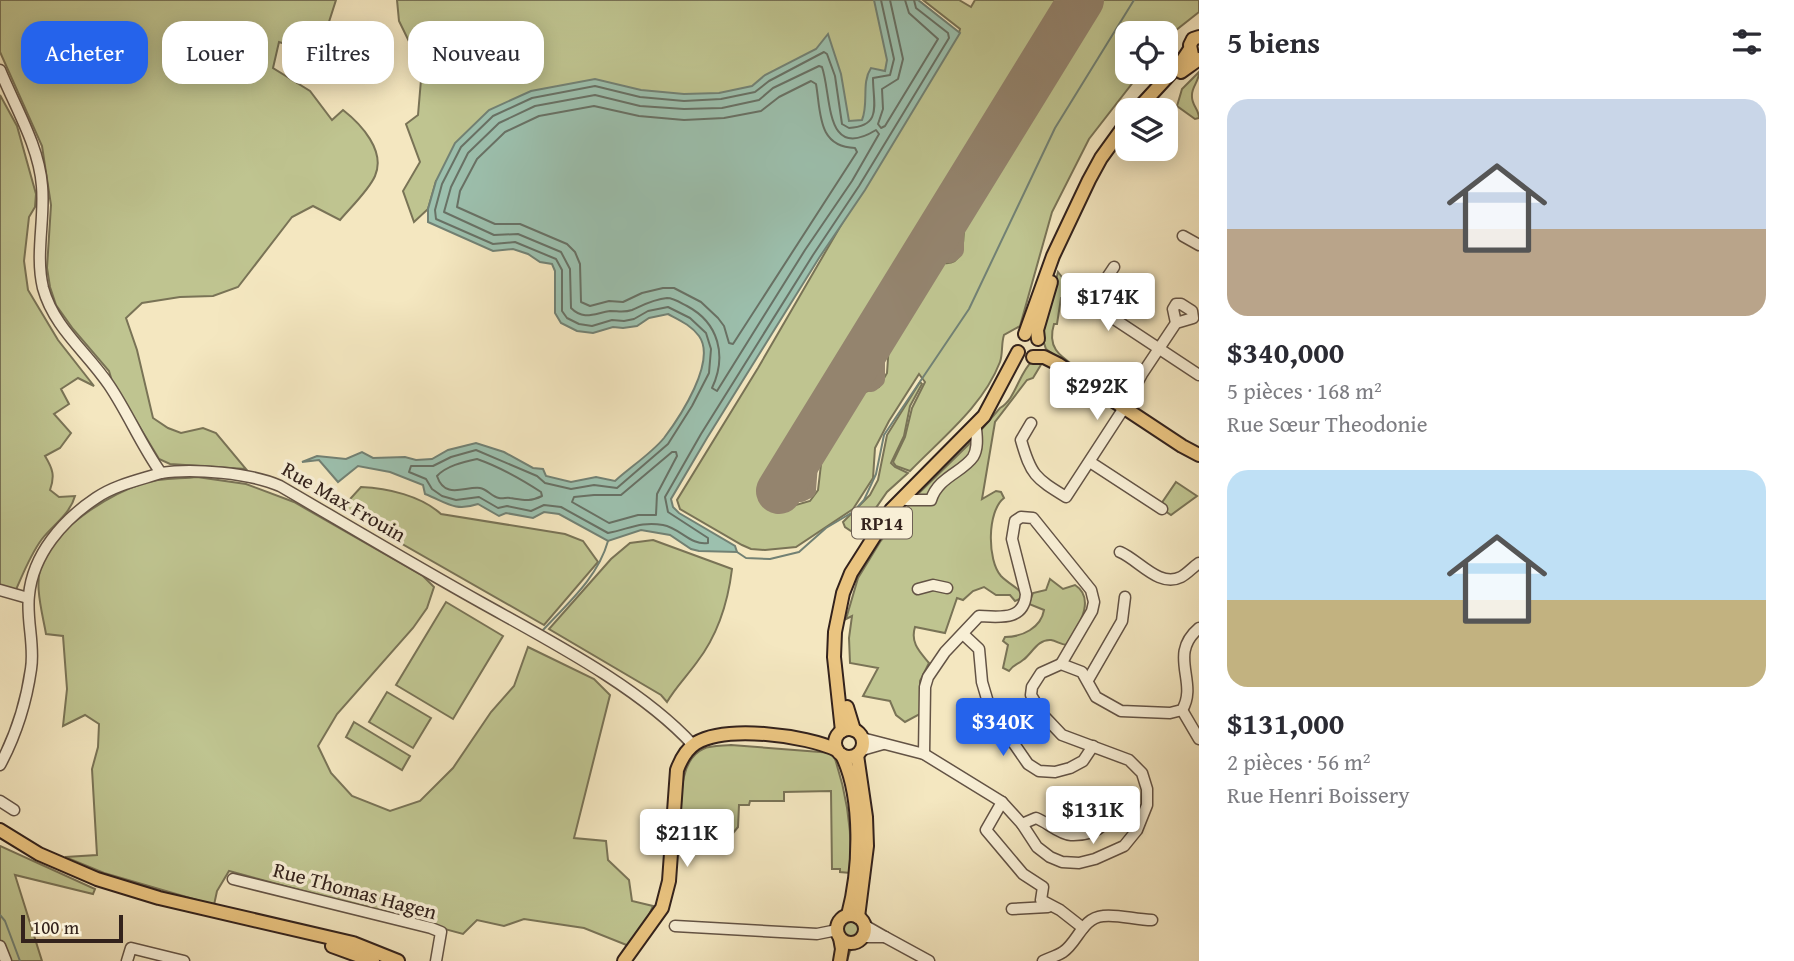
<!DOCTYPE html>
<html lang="fr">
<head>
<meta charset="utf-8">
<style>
  :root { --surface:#fff; --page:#f2f2f3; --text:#2b2b33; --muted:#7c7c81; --accent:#2563eb }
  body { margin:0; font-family:"Gentium Book Plus",serif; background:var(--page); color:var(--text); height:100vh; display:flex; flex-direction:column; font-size:26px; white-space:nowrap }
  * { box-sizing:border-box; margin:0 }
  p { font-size:23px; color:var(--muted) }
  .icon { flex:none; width:38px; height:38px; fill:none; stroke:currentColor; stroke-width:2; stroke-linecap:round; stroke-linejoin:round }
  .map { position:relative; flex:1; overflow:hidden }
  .drawer { display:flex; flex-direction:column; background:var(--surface); width:595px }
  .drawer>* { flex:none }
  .guide { position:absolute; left:21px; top:21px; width:665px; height:63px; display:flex; gap:14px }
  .buttons { position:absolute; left:1115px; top:21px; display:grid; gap:14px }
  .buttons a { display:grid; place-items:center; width:63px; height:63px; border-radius:14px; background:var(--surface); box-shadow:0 4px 18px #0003; font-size:35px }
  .scale { position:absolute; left:21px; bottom:18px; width:102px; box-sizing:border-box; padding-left:7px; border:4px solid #33221c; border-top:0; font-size:19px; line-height:24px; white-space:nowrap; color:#33221c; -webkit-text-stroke:5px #f8efd6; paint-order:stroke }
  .price { position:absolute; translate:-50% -60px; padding:0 16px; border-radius:7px; background:#fff; color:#222; font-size:23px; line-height:46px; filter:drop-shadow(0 2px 4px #0008) }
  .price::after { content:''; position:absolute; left:50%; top:42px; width:21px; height:16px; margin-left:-10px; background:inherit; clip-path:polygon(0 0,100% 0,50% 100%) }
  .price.active { background:var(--accent); color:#fff }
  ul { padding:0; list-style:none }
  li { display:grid; align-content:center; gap:14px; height:371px; padding:0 28px }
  li span { display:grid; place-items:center; height:217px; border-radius:21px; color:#555 }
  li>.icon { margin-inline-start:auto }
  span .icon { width:126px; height:126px; fill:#fffc; stroke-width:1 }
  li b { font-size:30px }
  h2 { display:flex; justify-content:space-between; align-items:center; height:84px; padding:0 28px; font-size:30px }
  .chip { padding:0 24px; border-radius:21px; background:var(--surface); box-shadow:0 4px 18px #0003; font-size:24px; line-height:63px }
  .chip.active { background:var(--accent); color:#fff }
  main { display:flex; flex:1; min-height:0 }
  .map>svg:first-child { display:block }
  .green { fill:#bfc490; stroke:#797356; stroke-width:2 }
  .water { fill:#9cc0ae; stroke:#728174; stroke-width:2 }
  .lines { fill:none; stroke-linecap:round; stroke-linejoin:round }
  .shore { stroke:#687165; stroke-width:2 }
  .stream { stroke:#728174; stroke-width:2 }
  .taxiway { stroke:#94846e; stroke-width:18 }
  .runway { stroke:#94846e; stroke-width:46 }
  .minor-casing { stroke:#635345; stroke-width:13 }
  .major-casing { stroke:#33221c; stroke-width:16 }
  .minor { stroke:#f8efd6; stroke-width:10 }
  .major { stroke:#eac480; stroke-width:12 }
  .labels { text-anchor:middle; stroke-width:7; stroke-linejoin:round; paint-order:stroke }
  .shield { fill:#f8efd6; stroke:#6e6054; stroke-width:2 }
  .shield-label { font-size:19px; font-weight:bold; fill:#33221c }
  .street-label { font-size:21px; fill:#33221c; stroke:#f8efd6 }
</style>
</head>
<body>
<main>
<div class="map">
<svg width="1199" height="961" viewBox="0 0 1199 961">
  <rect width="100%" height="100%" fill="#f4e7c0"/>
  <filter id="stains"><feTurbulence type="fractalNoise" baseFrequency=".00286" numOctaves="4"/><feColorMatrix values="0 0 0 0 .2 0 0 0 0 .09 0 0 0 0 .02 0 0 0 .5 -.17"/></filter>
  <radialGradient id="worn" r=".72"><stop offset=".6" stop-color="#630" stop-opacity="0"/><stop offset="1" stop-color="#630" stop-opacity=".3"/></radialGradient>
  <g class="green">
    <path d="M0,0H336L327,28L312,52L279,42L273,68L310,91L332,120L343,110C361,124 386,151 375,176C369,190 350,208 340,220L313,206L292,217L238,287L213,296L180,297L142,303L126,318L137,350L153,418L168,428L181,433L203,428L216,433L246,469L170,464L159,459L112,381L109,371L73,329L56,305L50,287L47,268L51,205L42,146L0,52Z"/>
    <path d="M397,0H918L959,33L960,29L923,0H959L971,7L975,0H1062L763,486L796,505L810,501L818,490L822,456L857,395L879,387L887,373L889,344L939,262C966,270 964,237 964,219L1101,0H1199V12L1175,31L1166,42V33H1127V72H1141L1089,139L1052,212L1020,326L1004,335C1001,344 1003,354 1000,362C983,406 943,437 910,471L896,466L893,462L905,437L912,408L925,382L919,374L889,421L875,448L873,478L853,509L796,547L765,550L751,549L742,545L680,509L677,500L758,368L848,213L436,181L428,209L414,222L403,191L420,162L406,124L418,115L422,68L399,21Z"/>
    <path d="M1199,72C1199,82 1192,86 1192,95C1191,105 1199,109 1199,118L1195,119L1177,106L1182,89Z"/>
    <path d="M0,95L17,126L36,194L35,207L29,217L24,261L28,290L58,340L94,386L78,378L61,389L69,404L54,414L71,433L60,448L45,456C53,469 55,476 50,490L59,497L75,496C70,514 54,524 42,539C30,555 23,574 15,592L0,588Z"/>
    <path d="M1058,272L1069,286L1068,294L1073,299L1061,298L1057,324H1054C1045,353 1067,359 1087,375V378L1046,349L1042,337Z"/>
    <path d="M1033,360H1040L1042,363L1033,378L1027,380L995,422L982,499L996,491L1001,492L1004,498C987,511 987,560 1001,576C1008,583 1016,587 1022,593V598L1015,601L1010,595H996L984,587L973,591L963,600L957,598L945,633L915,627C910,643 920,652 929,663L920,681V714L905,722L896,715L890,701L863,696L878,668L850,663L849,638L852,616L846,619L858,578L880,542L918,494L968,445L1000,408C1016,399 1018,374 1033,360Z"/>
    <path d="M920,382L922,384L910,406L904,436L891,463L895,467L908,473L887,492L857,535L845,527L843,522L870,495L878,480L887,435Z"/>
    <path d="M197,477L246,484L294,502L423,576L434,587L427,608L413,628L337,714L318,746L331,773L352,796L390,811L420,801L453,768L491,712L514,686L528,647L594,679L610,695L574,838L606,841L608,860L629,880L632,901L653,906L646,922L629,946L584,928L524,919L504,926L477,920L463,934L229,871L217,891L214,905L104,873L65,857L97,855L92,769L98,747L99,724L85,715L63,726L67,689L63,636L46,634C42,611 33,582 43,560C58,526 110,494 144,483C160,478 181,479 197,477Z"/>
    <path d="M1176,482L1197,496L1171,515L1159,507Z"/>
    <path d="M361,487C388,488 421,496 441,514L565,534L583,541L598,562L544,625L341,509Z"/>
    <path d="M653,540L732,569C728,602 717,636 697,662C687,676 675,688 667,702L661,695L549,629L611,559L630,543Z"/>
    <path d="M1050,579L1063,589L1075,585C1097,599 1077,628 1068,645C1061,645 1057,641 1051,640C1037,639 1032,654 1023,660C1017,665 1014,664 1009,671L1003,668L1008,645L1003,641L1005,637C1022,637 1041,628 1044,610L1029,604L1033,593L1046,590Z"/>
    <path d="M446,602L503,636L453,719L396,685Z"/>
    <path d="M387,692L431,718L413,748L369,722Z"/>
    <path d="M354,722L410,756L402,770L346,737Z"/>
    <path d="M731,745L833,753C847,793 853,831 850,873L840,872V869H832L831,791L784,792V801H750L749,805H739L738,827L729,838L680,836C682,810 676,761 703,749C711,745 723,746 731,745Z"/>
    <path d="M855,759L863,922L885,937L860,939L850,951L847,961H840L837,926L844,916L855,881L848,760Z"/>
    <path d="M0,846L95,889L93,894L15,875L42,961H6L0,946Z"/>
  </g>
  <path class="water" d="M874,0H918L960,33L865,190L819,258L707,438L671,499L673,507L679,513L735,546L737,552L699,551L691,549L670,535L641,530L608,541L559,514L544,512L533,518L506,513L499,516L478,504C454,512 446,502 425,494L423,485L390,472L358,466L338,482L319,460L302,462L317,456L346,459L362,452L373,458L405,457L416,460L432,459L448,450L476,443L504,452L533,468L543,469L546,476L571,482L596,477L615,481C629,468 652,453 664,438C680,417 717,361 699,336C691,325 679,320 668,314L649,318L637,326L623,328L613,327L593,333L577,331L561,323L555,313V271L552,264L540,262L528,254L513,249L493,251L428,222V209L436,181L455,143L489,110L531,91L595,79L641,90L684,94L719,93L752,86L765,75L816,49L828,34L841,74L849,121L862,120C869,103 861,83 871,68L885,71L887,60Z"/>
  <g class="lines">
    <g class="shore">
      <path d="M881,0L894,59L890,75L873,78C873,104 883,126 849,128L842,124L835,76L827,54L824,52L769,81L755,92L721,99L684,101L640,97L595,86L532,98L493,116L461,147L442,184L435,210L436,219L493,244L515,242L556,259L562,270V311L567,318L579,324L592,326L612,320L624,321L634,319L648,311L668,307L690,318L706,333L711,349L709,373L692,406L668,444L617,488L594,485L571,489L545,483L537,476L476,450L451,457L433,466H411L409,472L426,479L432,489L442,496L456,500L479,497L498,508L507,506L531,511L544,505L561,507L608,533C629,529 641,521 663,525C680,528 691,546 708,543V538L668,512L665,497L701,434L813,255L859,186L949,38L948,33L916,8L914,0"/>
      <path d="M890,0L903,59L898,79L882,89L883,109L878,124L881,128L885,126L938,39L909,13L905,0"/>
      <path d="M819,66L822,67C832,96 824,162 876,130L879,134L852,181L805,250L717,391L712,388C727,356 719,323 687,306C681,303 674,298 667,298C654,299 643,305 632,310C624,313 618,311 610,311C595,313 584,321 571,308L570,269L561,252L518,234L494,235L444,212L451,187L468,153L499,123L535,106L595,95L640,106L684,109L722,108L759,100L773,88Z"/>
      <path d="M811,81L816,84C821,112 817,147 855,148L857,152L733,344L729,343L724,326L718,318L701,302L674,288H663L642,293L623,302L609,301L590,306L581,302L580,264L575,252L567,244L520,224H495L457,207L460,191L477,159L505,132L539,116L594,106L639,116L684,120L724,118L761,111L779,97Z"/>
      <path d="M672,452H676L677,456L657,494L656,515H638L609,523L572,502L574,497L594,495H621Z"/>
      <path d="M477,459C500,467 521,479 541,492L542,496C530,502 524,500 510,498C507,497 503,499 499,498C492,497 487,489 480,488C465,486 445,500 437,476C446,466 463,462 477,459Z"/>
    </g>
    <g class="stream">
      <path d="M737,552L746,558L770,559L799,552L826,528L853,512L864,500L876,474L884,435L969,309L1055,128L1134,0"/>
      <path d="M543,630C568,603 598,577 608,541"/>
      <path d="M0,915L5,921L20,961"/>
    </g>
    <g class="taxiway">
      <path d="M941,227L932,235L931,245L939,253L950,254L955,250V204"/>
      <path d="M862,355L853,363L852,373L860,382L871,383L876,379V332"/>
      <path d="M796,463L787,470L784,481L789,491L801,493L807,490L811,438"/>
    </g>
    <path class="runway" d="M779,491L1081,0"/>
    <g class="minor-casing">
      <g id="minor">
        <path d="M0,70C15,107 39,146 42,186C45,219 35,255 43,288C54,328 87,352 109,385C128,413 141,445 161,473C193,468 251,473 280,486C347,525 414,565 482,603C550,641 641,688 693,745"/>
        <path d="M1183,236L1199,245"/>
        <path d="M1114,267L1090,303L1199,375"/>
        <path d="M1078,295L1090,303"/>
        <path d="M1031,423L1021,440C1031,475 1035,478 1066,497L1122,411L1142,374L1176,323L1193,318L1192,311L1181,304H1176L1173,309L1176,323"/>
        <path d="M1090,462L1162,509"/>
        <path d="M906,500H931C938,477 963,472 973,457C978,449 977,438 976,429"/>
        <path d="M1120,552C1139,560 1159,588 1181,577C1187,574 1193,567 1199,563"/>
        <path d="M918,589L933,585L947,588"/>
        <path d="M0,590L28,598"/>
        <path d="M963,634L979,649L982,682L990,709L1028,764L1039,771L1055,772L1070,768L1083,761L1093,746"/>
        <path d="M1088,680L1122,621L1125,597"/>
        <path d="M1182,710L1199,739"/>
        <path d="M862,738L924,754L1002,802L1022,824L1037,847L1050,857L1062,862L1079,863L1095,859L1124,846L1137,830L1147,805V789L1142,773L1129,760L1062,735L1043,715L1031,695L1032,687L1041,673L1061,664L1082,672L1096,697L1121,711L1170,713L1182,710C1199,682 1167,655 1199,628"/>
        <path d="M862,750L883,744"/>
        <path d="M924,754L925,687L928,677L945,652L979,616C1000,617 1024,621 1026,594L1012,539L1015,521L1021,517L1033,518L1091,590L1094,602L1092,611L1061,664"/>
        <path d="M0,765C16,735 26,704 31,669C35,645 26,619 29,595C33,554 63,520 96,498C115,485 139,480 161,473"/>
        <path d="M0,801L14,810"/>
        <path d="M1002,802L986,830L1023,874L1043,887L1041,900L1060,910L1083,928"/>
        <path d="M1022,824L1036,818C1047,822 1059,834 1071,835C1099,836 1114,821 1117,796"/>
        <path d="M233,879L431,928L441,932L436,961"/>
        <path d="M1012,909L1048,907"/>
        <path d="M675,926L817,934L837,930"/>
        <path d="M863,937H885L864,925"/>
        <path d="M885,937L929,961"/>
        <path d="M0,946L6,961"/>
        <path d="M127,961L131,948L184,961"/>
        <path d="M1043,961C1049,958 1057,956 1063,952C1078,942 1082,918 1103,916C1118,914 1136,920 1152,920"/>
      </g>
    </g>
    <g class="major-casing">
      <g id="major">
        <path d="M1192,55L1190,45L1193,39L1199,37"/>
        <path d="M1181,72L1199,59"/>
        <path d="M1137,110L1182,61L1190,49"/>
        <path d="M1025,334L1053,256L1089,180L1101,158L1127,122"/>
        <path d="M1038,339L1037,330L1051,282"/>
        <path d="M1033,357H1044L1058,364L1182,446L1199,455"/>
        <path d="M847,707L854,730"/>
        <circle cx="849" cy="743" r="14"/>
        <path d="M842,731L834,657L835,632L843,593L851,573L891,510L984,416L1018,352"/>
        <path d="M842,755C863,798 860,870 848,915"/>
        <path d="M857,755L866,817L867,846L858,917"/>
        <path d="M0,830L39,854L97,879L159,898L353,943L398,961"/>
        <circle cx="851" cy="929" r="14"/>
        <path d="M840,938L842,949L840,961"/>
        <path d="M332,946L373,961"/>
        <path d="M624,961L662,908L669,881L677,770C681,759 687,749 696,743C727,725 805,735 837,750"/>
      </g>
    </g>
    <use href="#minor" class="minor"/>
    <use href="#major" class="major"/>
  </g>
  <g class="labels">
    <rect class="shield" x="852" y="507.5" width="60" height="31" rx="5"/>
    <g class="shield-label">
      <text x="882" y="530">RP14</text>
    </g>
    <g class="street-label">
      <text transform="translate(344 502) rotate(30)" y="7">Rue Max Frouin</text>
      <text transform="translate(355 891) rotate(15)" y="7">Rue Thomas Hagen</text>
    </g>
  </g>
  <rect width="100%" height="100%" filter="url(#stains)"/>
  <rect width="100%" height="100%" fill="url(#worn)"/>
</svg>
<div class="buttons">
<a><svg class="icon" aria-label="locate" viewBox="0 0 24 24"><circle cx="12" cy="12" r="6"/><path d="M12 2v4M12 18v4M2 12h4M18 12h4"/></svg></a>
<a><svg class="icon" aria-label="layers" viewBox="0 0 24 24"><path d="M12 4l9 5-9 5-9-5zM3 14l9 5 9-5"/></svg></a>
</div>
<div class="scale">100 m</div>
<b class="price" style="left:1108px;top:333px">$174K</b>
<b class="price" style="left:1097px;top:422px">$292K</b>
<b class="price active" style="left:1003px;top:758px">$340K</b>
<b class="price" style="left:1093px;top:846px">$131K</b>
<b class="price" style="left:687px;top:869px">$211K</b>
<div class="guide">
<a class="chip active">Acheter</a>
<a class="chip">Louer</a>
<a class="chip">Filtres</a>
<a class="chip">Nouveau</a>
</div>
</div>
<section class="drawer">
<h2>5 biens<svg class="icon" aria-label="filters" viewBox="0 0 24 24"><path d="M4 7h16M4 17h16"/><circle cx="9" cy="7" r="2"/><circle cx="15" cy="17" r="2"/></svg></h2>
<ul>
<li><span style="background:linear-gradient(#c9d6e8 60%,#b9a48a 0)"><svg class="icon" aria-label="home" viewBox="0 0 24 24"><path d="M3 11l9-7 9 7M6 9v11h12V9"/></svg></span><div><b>$340,000</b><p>5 pièces · 168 m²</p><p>Rue Sœur Theodonie</p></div></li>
<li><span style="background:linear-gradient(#bfe0f5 60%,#c2b280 0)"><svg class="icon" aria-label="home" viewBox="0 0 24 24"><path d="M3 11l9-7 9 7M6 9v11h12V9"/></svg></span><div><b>$131,000</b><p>2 pièces · 56 m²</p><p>Rue Henri Boissery</p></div></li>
</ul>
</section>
</main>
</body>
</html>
